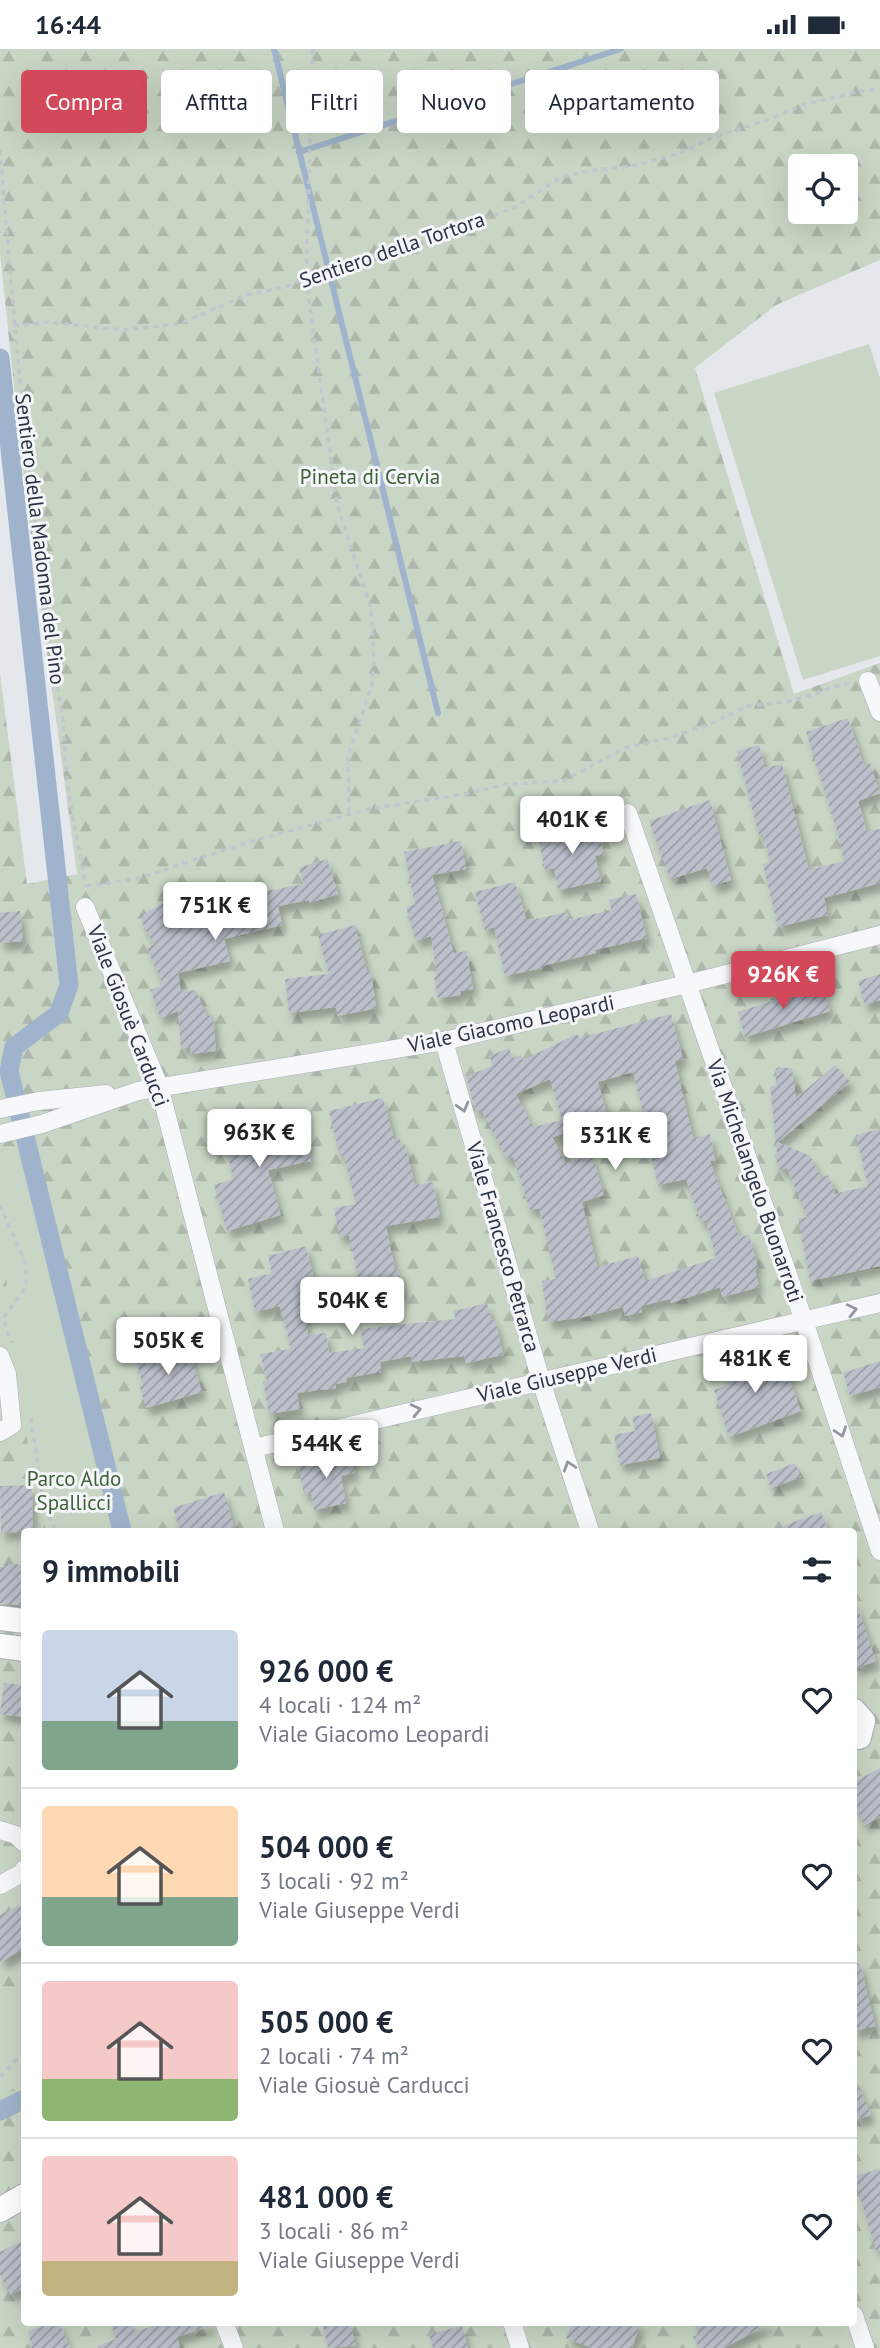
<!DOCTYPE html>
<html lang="it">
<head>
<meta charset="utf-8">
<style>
  :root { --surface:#fff; --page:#f2f2f3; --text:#1f2937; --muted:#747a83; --line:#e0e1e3; --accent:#d1495b }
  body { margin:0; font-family:"PT Sans",sans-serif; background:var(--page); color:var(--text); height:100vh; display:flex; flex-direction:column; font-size:26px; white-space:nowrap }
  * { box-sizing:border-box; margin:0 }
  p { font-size:23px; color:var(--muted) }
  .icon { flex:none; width:38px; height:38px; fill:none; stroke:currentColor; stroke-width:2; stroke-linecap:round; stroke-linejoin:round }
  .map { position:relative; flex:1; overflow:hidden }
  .panel { position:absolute; left:21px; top:1479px; width:836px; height:798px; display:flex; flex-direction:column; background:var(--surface); border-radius:7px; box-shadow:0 7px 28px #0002 }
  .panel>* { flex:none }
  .guide { position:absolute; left:21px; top:21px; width:838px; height:63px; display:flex; gap:14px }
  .controls { position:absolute; left:788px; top:105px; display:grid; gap:14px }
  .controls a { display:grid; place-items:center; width:70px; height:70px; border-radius:7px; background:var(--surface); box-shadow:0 7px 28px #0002; font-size:35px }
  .price { position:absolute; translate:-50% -60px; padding:0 16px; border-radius:7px; background:#fff; color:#222; font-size:23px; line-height:46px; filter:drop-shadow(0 2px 4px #0008) }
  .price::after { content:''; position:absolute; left:50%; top:42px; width:21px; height:16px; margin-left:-10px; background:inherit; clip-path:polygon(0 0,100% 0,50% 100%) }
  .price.selected { background:var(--accent); color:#fff }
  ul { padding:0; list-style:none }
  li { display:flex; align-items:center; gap:21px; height:175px; padding:0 21px }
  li+li { border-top:2px solid var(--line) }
  li span { display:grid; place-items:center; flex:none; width:196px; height:140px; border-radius:7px; color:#555 }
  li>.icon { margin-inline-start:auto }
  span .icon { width:84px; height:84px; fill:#fffc; stroke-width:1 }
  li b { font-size:30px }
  h2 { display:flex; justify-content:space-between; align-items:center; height:84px; padding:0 21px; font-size:30px }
  .tag { padding:0 24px; border-radius:7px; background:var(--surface); box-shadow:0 7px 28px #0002; font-size:24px; line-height:63px }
  .tag.selected { background:var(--accent); color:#fff }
  .status { display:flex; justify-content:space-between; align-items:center; height:49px; padding:0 35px; background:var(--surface); direction:ltr }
  .status svg { height:19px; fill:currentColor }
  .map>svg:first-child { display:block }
  .forest { fill:url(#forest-firs); fill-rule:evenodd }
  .park { fill:#c9d6c5 }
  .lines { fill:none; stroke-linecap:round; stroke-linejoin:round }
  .stream { stroke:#9fb4cc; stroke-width:6 }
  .canal { stroke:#9fb4cc; stroke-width:19 }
  .building { fill:url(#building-hatch); fill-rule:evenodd; filter:url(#shadow) }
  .street-casing { stroke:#a9aeb7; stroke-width:19 }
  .secondary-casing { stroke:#a9aeb7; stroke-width:26 }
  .path { stroke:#c2c5cb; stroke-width:3.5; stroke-dasharray:5 5; stroke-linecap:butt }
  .street { stroke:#f7f8fa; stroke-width:18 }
  .secondary { stroke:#fff; stroke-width:24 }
  .oneway { stroke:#9196a0 }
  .labels { text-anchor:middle; stroke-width:6; stroke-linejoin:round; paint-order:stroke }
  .street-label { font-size:21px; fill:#2b3445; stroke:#f4f6f9 }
  .park-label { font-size:21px; fill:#3f6138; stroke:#f4f6f9 }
</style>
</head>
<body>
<div class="status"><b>16:44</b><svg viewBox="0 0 49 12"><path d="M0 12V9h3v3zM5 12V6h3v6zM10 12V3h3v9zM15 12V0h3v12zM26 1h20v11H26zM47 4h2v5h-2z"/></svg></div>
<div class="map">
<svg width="880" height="2299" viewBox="0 0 880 2299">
  <defs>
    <pattern id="forest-firs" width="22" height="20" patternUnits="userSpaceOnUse" patternTransform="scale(1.75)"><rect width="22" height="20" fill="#c9d6c5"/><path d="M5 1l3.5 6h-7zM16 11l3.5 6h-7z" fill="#adb8ab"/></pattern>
    <pattern id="building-hatch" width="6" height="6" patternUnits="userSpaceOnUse" patternTransform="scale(1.75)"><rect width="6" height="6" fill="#bbc0ca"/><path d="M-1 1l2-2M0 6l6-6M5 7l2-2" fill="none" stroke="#989da6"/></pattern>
    <filter id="shadow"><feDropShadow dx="4.5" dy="8" stdDeviation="3.5" flood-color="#0004"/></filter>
  </defs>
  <rect width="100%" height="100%" fill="#e4e7ec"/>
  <path class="forest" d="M0,0H880V211L776,256L695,319L794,645L880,614V2299H0V624L27,835L77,825L25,441L0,204ZM800,117H845V163H800ZM24,1482H854V2273H24Z"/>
  <g class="park">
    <path d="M869,295L880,329V607L803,631L714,344Z"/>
    <path d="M24,1101L122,1482H46L20,1355L0,1288V1255L7,1234L0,1210V1107Z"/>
    <path d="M24,1942V2036L0,2046V1955Z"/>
  </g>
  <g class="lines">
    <g class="stream">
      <path d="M274,0L438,664"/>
      <path d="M299,103L621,0"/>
    </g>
    <g class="canal">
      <path d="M0,309L69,936L59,964L14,998L9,1022L122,1482"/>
      <path d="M0,2062L24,2050"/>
    </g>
  </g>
  <g class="building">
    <path d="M848,669L864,717L870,714L880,744L858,752L867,783L880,780V834L824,849L828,866L778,878L763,815L770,813L763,785L759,786L737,702L759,696L765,719L782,715L809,821L844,812L839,791H840L806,683Z"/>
    <path d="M710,751L731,831L713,837L707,819L670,830L649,772Z"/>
    <path d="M588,775L592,792L600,790L604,805L595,807L601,832L558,841L554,819L545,821L538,786Z"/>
    <path d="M461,792L466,820L432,826L454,904L467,902L473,940L460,942L461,946L438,949L434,928L437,927L431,887L416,892L406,858L415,855L404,803Z"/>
    <path d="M327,810L338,845L310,854L309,851L278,857L282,876L224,890L230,912L178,924L181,943L196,941L207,967L213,966L216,1002L191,1005L190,998L181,999L178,962L161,969L150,941L163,936L147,899L154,895L139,867L169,851L167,848L180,841L188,855L215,848L213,842L231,838L234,848L304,835L299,819Z"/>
    <path d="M515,833L527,872L568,863L569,871L611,861L609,851L636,845L647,889L595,901L596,904L542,917V919L505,927L494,878L485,881L475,843Z"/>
    <path d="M20,862L23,892L0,894V864Z"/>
    <path d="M355,876L367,923L371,922L376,959L338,967L336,958L289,964L285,930L329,925L318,886Z"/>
    <path d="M880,925V951L865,956L858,932Z"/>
    <path d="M811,938L813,946L824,942L830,962L745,988L738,963L772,952L771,950Z"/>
    <path d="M671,965L683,1010L675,1012L693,1089L710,1085L715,1111L710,1112L739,1188L749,1186L758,1219L755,1220L759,1238L722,1248L720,1238L671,1254L670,1250L641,1257L642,1263L625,1267L623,1258L584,1268L548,1273L542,1232L556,1230L539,1159L530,1161L513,1108L507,1110L481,1060L476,1062L466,1028L493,1016L489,1007L509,999L513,1009L521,1006L523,1011L577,985L579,989ZM633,1023L650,1092L648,1093L658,1136L686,1130L701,1173L706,1171L716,1209L645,1232L638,1207L597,1218L582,1153L604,1146L592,1106L566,1114L552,1088L609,1072L598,1033ZM550,1030L562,1071L533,1078L516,1045Z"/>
    <path d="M835,1016L850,1033L778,1093L810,1107L821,1129L828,1126L835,1145L868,1137L856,1086L880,1080V1217L810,1232L798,1170L807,1168L787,1119L780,1121L774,1106L777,1105L770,1038L776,1036V1019H792L796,1049Z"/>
    <path d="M383,1049L394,1090L399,1088L401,1097L405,1096L415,1136L433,1133L440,1168L386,1177L395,1221L399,1223L404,1246L363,1253L349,1186L339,1188L334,1159L356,1155L344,1106L340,1107L329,1062Z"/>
    <path d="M302,1067L311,1112L268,1121L281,1166L227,1182L214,1136L233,1130L223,1081Z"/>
    <path d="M306,1197L321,1260L305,1263L308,1286L326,1284L329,1304L364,1299L360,1280L455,1270L454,1262L487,1254L491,1271L495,1270L503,1306L466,1314L464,1307L412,1313L411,1307L380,1313L381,1323L346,1329L347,1333L335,1335L336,1339L297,1344L300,1360L269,1365L263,1333L267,1332L260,1305L291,1300L280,1257L255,1263L248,1230L272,1224L268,1207Z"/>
    <path d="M188,1296L202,1343L146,1359L140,1338L143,1337L136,1311Z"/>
    <path d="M764,1303L771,1324L786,1319L801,1362L729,1388L714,1341L729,1336L722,1316Z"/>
    <path d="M880,1312V1338L850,1347L843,1324Z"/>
    <path d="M651,1364L660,1409L620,1416L614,1386L635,1382L632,1368Z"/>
    <path d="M351,1404L355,1424L341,1427L346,1454L314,1461L311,1444L304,1445L298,1414Z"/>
    <path d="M795,1414L801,1428L771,1439L766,1425Z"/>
    <path d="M32,1436L33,1482L1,1484L0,1437Z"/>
    <path d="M224,1443L234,1478L220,1482H180L173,1459Z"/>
    <path d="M821,1463L828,1482H775V1480Z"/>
    <path d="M5,1514L24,1516V1557L0,1554V1518H5Z"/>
    <path d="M854,1554H856L876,1612L854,1620Z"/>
    <path d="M4,1634L24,1636V1668L0,1665Z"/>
    <path d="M880,1719V1768L865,1776L854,1756V1733Z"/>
    <path d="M24,1854V1900L0,1913V1866Z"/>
    <path d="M860,1914L875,1977L854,1982V1915Z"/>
    <path d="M854,2029L871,2066L854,2071Z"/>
    <path d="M880,2120V2201L876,2202L854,2127Z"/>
    <path d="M24,2191V2239L10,2246L0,2225V2203Z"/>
    <path d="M51,2273H59L70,2299H32L28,2283Z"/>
    <path d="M110,2273H132L135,2283L165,2273H212L213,2276L177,2288L180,2299H98V2297L116,2290Z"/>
    <path d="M322,2273H350L356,2297L328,2299Z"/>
    <path d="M572,2273H641L632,2299H592L566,2289Z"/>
    <path d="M693,2273H773L724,2299H699L693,2288L699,2285Z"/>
    <path d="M462,2277L468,2299H433L429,2285Z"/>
  </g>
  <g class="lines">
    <g class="street-casing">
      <g id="street">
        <path d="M868,632L880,663"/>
        <path d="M628,764L804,1272L880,1502"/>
        <path d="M85,858L159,1037L275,1482"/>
        <path d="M444,992L541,1332L590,1482"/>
        <path d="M0,1060L39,1052L106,1045"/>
        <path d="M0,1085L42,1075L138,1042L444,992L687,935L880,886"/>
        <path d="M0,1307L7,1325L12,1376L0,1383"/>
        <path d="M254,1399L880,1254"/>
        <path d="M0,1781L16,1786L24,1794"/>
        <path d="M0,1836L22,1824L24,1820"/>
        <path d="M854,2266L865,2299"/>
        <path d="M224,2273L234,2299"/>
        <path d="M512,2273L520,2299"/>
      </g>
    </g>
    <g class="secondary-casing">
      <g id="secondary">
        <path d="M0,1569L24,1572"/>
        <path d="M0,1597L24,1600"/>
        <path d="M854,1662L863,1672L859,1688"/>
        <path d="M0,2161L24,2147"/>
      </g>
    </g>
    <g class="path">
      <path d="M313,0L306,229L337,455L371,559L374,611L372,636L348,707L349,765"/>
      <path d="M0,101L17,301L42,541L63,672L67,735L86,838"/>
      <path d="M14,277L48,273L122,281L179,275L247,246L288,237L316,225L352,219L474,175L515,158L561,128L588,122L639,116L685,102L714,88L765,72L800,57L855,43L880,40"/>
      <path d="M86,837L136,830L249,793L369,760L465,745L507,735L563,732L625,699L668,689L710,675L748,657L793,652L843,635L853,634"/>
      <path d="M0,1156L26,1215V1238L3,1270L12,1294"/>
      <path d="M31,1369L44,1458L56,1482"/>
      <path d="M0,2028L24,2003"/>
    </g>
    <use href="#street" class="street"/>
    <use href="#secondary" class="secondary"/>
  </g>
  <defs><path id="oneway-chevron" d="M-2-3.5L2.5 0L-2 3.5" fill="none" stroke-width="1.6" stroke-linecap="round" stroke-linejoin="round" transform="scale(1.75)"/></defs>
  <g class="oneway">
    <use href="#oneway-chevron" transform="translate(463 1058) rotate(74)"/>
    <use href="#oneway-chevron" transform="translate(852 1261) rotate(-13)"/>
    <use href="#oneway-chevron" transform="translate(416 1361) rotate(-13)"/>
    <use href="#oneway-chevron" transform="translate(841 1383) rotate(72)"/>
    <use href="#oneway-chevron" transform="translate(569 1417) rotate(-108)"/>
  </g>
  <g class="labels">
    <g class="street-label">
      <text transform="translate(392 201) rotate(-19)" y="7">Sentiero della Tortora</text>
      <text transform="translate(40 490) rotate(83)" y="7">Sentiero della Madonna del Pino</text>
      <text transform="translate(128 967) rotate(69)" y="7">Viale Giosuè Carducci</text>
      <text transform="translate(511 975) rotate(-12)" y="7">Viale Giacomo Leopardi</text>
      <text transform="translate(755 1132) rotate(71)" y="7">Via Michelangelo Buonarroti</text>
      <text transform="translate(503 1198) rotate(74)" y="7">Viale Francesco Petrarca</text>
      <text transform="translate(567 1326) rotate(-13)" y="7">Viale Giuseppe Verdi</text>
    </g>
    <g class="park-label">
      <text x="370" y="435">Pineta di Cervia</text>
      <text x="74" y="1437">Parco Aldo<tspan x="74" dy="24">Spallicci</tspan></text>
    </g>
  </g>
</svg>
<div class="controls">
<a><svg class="icon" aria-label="locate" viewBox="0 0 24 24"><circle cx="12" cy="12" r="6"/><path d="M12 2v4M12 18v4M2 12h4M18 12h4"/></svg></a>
</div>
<b class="price" style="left:572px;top:807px">401K €</b>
<b class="price" style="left:215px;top:893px">751K €</b>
<b class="price selected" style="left:783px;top:962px">926K €</b>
<b class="price" style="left:259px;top:1120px">963K €</b>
<b class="price" style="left:615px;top:1123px">531K €</b>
<b class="price" style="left:352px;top:1288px">504K €</b>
<b class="price" style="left:168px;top:1328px">505K €</b>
<b class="price" style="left:755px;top:1346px">481K €</b>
<b class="price" style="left:326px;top:1431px">544K €</b>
<div class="guide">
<a class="tag selected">Compra</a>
<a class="tag">Affitta</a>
<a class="tag">Filtri</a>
<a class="tag">Nuovo</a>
<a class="tag">Appartamento</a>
</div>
<section class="panel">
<h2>9 immobili<svg class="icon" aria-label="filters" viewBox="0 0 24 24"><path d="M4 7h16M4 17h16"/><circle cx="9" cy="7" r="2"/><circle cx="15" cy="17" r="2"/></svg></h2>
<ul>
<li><span style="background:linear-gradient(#c9d6e8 65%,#7fa58c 0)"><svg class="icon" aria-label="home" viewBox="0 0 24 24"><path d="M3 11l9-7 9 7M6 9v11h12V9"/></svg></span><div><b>926 000 €</b><p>4 locali · 124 m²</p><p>Viale Giacomo Leopardi</p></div><svg class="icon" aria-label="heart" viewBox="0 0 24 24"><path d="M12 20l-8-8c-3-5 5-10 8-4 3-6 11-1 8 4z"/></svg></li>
<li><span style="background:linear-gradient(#ffd9b3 65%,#7fa58c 0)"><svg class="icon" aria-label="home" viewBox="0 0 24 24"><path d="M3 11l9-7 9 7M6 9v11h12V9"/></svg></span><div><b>504 000 €</b><p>3 locali · 92 m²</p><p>Viale Giuseppe Verdi</p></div><svg class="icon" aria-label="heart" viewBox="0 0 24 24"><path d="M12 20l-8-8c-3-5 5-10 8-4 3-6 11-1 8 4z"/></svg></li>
<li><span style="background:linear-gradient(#f6c9c9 70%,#8fb573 0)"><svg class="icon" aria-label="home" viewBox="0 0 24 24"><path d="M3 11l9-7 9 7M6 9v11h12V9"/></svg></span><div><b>505 000 €</b><p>2 locali · 74 m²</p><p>Viale Giosuè Carducci</p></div><svg class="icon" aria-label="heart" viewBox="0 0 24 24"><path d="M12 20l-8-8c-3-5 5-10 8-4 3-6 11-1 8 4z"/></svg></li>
<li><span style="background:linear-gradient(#f6c9c9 75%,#c2b280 0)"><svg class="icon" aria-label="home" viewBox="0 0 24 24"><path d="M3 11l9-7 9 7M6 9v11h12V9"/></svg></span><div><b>481 000 €</b><p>3 locali · 86 m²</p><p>Viale Giuseppe Verdi</p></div><svg class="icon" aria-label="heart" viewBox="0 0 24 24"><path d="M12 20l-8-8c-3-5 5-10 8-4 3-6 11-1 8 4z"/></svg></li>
</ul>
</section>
</div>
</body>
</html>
